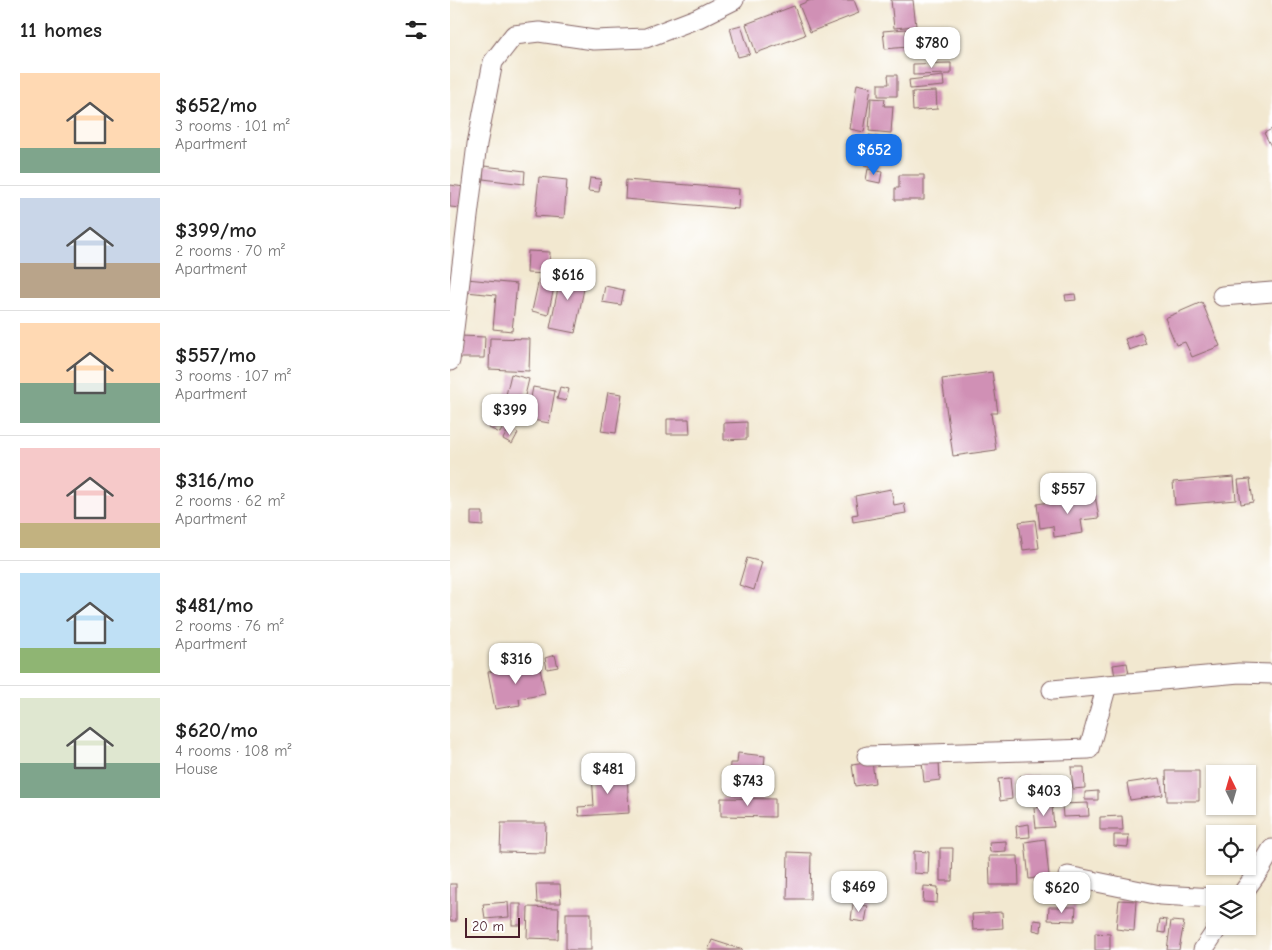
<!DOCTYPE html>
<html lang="en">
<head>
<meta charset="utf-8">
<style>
  :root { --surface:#fff; --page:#f6f6f6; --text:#222; --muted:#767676; --line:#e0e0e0; --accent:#1a73e8 }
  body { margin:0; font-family:"Comic Neue",sans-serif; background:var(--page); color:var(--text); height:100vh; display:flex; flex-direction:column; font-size:19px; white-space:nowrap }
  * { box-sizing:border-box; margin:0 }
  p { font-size:16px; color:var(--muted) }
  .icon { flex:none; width:28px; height:28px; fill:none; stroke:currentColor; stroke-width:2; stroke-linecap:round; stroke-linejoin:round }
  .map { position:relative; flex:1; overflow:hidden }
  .side { display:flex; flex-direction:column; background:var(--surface); width:450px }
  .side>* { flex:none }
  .needle { width:32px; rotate:355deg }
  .buttons { position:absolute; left:756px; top:765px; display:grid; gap:10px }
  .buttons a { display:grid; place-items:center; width:50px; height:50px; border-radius:0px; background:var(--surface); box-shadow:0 1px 4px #0004; font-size:25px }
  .scale { position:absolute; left:15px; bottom:12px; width:55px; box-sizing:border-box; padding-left:5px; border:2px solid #4a1f2b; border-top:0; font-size:14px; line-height:18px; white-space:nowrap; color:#4a1f2b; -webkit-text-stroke:4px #fff; paint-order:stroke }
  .price { position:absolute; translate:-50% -42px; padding:0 11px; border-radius:10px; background:#fff; color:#222; font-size:16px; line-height:32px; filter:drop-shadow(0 1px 2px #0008) }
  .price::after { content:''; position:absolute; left:50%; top:30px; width:15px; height:11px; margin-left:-8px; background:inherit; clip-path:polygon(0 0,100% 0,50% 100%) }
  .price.active { background:var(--accent); color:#fff }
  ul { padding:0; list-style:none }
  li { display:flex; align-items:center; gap:15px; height:125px; padding:0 20px }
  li+li { border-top:1px solid var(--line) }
  li span { display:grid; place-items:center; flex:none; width:140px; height:100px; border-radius:0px; color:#555 }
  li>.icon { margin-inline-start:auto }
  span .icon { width:60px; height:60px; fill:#fffc; stroke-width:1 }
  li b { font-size:21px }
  h2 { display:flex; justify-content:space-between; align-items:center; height:60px; padding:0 20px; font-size:21px }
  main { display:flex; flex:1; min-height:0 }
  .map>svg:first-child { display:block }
  .building { fill:#d090b5 }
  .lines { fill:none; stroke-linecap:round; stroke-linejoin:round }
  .minor-casing { stroke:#856565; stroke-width:21 }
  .minor { stroke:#fff; stroke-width:19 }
</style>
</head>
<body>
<main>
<section class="side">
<h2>11 homes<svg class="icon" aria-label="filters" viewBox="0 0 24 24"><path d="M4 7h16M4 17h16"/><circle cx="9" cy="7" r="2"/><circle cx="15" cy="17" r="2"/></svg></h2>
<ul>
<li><span style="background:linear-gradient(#ffd9b3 75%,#7fa58c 0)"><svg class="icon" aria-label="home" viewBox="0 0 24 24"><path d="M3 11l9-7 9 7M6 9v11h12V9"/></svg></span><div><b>$652/mo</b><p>3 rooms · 101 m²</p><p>Apartment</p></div></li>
<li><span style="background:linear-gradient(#c9d6e8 65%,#b9a48a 0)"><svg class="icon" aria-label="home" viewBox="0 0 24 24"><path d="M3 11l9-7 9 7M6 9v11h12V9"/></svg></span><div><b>$399/mo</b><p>2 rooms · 70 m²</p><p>Apartment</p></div></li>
<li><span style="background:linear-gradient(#ffd9b3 60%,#7fa58c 0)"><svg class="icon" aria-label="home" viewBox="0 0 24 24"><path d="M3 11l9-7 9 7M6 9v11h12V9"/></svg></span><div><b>$557/mo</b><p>3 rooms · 107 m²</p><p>Apartment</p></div></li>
<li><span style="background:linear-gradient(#f6c9c9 75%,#c2b280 0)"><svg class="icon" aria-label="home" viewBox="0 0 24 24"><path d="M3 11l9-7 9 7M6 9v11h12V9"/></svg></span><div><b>$316/mo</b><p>2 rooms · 62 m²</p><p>Apartment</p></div></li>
<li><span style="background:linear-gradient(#bfe0f5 75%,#8fb573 0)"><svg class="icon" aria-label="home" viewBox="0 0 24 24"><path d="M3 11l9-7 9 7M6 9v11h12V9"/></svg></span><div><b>$481/mo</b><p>2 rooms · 76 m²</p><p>Apartment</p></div></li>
<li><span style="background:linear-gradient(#dfe7d0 65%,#7fa58c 0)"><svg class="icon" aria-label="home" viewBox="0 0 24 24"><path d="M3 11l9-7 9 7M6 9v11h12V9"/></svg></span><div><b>$620/mo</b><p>4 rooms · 108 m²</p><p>House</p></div></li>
</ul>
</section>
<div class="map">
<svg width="822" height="950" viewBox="0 0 822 950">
  <rect width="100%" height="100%" fill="#fff"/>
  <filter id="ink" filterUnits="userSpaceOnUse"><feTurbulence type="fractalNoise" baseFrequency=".02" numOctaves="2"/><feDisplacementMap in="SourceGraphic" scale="10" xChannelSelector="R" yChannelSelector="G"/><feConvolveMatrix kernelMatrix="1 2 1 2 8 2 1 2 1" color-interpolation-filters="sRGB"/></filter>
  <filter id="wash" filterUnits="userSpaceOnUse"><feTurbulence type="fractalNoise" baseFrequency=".0096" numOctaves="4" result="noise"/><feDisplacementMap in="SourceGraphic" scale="20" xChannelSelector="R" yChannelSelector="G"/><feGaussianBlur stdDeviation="1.12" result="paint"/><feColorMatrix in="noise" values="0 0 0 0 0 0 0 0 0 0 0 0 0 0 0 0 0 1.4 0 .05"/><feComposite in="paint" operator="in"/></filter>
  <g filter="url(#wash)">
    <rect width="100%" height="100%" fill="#f2e8d0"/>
    <g id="blocks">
      <g class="building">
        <path d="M361,0H404L409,13L360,32L349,5Z"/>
        <path d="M441,0H463L466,26L444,28Z"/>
        <path d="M344,6L355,35L306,53L296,24Z"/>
        <path d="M291,25L300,54L288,57L280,28Z"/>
        <path d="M456,29L457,47L435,49L433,31Z"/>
        <path d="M501,63V74L463,75V64Z"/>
        <path d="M438,75H447V96H428V84H439Z"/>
        <path d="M493,76L494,86L460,89L459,80Z"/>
        <path d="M407,84L421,87L414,132L400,129Z"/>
        <path d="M486,91L487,109L463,111L462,92Z"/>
        <path d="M421,98L435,99L434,106H443L441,133L419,131Z"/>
        <path d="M822,129V148L814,133Z"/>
        <path d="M419,135L433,138L428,168L414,165Z"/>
        <path d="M34,166L75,171L74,184L33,179Z"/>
        <path d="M418,169L432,172L430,183L416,180Z"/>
        <path d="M449,175H474V200H445V188H449Z"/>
        <path d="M89,177L117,180L114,218L85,216Z"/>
        <path d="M140,178L151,179L149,192L138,191Z"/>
        <path d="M176,180L289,189L288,209L175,199Z"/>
        <path d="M0,185L14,187L11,208L0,207Z"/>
        <path d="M78,251L100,252L99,274L77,273Z"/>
        <path d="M112,269L137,274L125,333L100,328Z"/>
        <path d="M17,279L67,284L62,331L43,329L46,295L16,292Z"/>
        <path d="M89,279L105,283L98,315L82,311Z"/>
        <path d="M155,286L174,290L171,305L152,302Z"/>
        <path d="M625,294L626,300L616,301L615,295Z"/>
        <path d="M752,302L770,346L742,357L735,342L726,345L715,318Z"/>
        <path d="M692,333L696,344L679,350L675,339Z"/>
        <path d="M11,336L35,337L34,358H10Z"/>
        <path d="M40,338L80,339L79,371L39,369Z"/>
        <path d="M542,372L548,413H541L546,450L503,456L492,379Z"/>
        <path d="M61,374L79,379L74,400L56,395Z"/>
        <path d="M83,387L105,391L99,423L77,419Z"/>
        <path d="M110,387L119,389L116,401L107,399Z"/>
        <path d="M158,392L172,394L166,433L151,431Z"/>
        <path d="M43,418L55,423L50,433L39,428Z"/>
        <path d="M217,419H239L240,434H217Z"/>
        <path d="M297,422V439L274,440V423Z"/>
        <path d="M59,428L68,433L62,444L53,439Z"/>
        <path d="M784,477L786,500L725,505L723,482Z"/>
        <path d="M800,479L803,502L791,504L788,480Z"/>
        <path d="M441,489L444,505L454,503L456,513L403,522L402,515L408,514L405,496Z"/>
        <path d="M645,495L649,518L631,520L633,533L604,537L603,526L590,528L587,504Z"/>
        <path d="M21,512H33V526L21,525Z"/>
        <path d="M585,520L589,548L573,550L569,522Z"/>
        <path d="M297,558L312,562L304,590L289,585Z"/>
        <path d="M105,655L108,667L97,669L95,658Z"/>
        <path d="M89,663L95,694L69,699L70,705L45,709L38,672Z"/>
        <path d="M677,663L679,674L665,677L663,665Z"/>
        <path d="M288,753L315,756L312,791L286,789L287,778H279L280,763H287Z"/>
        <path d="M489,761L490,780L474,782L472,762Z"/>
        <path d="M422,762L425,783L405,786L402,765Z"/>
        <path d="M621,767H634L635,788L623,789Z"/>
        <path d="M716,771H749V801H717Z"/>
        <path d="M177,772L179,813L129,816L128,807L144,806L142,774Z"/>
        <path d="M587,775L589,793L571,794L570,776Z"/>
        <path d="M560,778L562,799L550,801L548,779Z"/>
        <path d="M710,778L713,795L680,800L677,783Z"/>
        <path d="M648,791V800H635V792Z"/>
        <path d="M271,798L325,799V817L271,816Z"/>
        <path d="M638,803L639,816L613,817L612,804Z"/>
        <path d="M602,806L604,827L586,828L584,808Z"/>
        <path d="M672,816L673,830H650V817Z"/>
        <path d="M51,823H96L95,853L50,852Z"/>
        <path d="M579,824L580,837L567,838L566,826Z"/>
        <path d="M664,835H679L678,847L664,846Z"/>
        <path d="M595,839L599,876L579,879L575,842Z"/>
        <path d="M556,841V851L540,852L539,842Z"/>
        <path d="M490,848H503L502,881H490Z"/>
        <path d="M464,851L479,852L478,874L464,873Z"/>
        <path d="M338,852L361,853L360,899H337Z"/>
        <path d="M539,856H568L569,885H540Z"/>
        <rect x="0" y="884" width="6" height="37"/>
        <path d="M86,884H110L111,903H87Z"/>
        <path d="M474,886L488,887L487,903L473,902Z"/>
        <path d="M669,900L686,901L684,931L666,929Z"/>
        <path d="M58,902L59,917L35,919L33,904Z"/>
        <rect x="62" y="904" width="9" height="21"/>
        <path d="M403,904L418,906L415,922L401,920Z"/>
        <path d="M78,907L109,908L108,939L77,938Z"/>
        <path d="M599,907H626L625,921L598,920Z"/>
        <path d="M552,912L553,928L523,930L522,914Z"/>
        <rect x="116" y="913" width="25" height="37"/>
        <path d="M710,919L717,920L715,933L708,932Z"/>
        <path d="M584,920L592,921L591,932L583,930Z"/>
        <path d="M721,921L734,922L729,950H717Z"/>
        <path d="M645,933L660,934V950H645Z"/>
        <path d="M262,940L293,950H258Z"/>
      </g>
    </g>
  </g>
  <g filter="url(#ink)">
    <use href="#blocks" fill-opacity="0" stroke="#856565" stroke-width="1"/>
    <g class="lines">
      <g class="minor-casing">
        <g id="minor">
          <path d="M772,296L822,292"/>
          <path d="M0,361L27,144L43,62L64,35L89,32L144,40L196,38L248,18L284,0"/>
          <path d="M602,690L789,673L822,674"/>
          <path d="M417,756L639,749L657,685"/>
          <path d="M618,876L710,895L765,898"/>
          <path d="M792,894L810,869L822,849"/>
          <path d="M753,950L769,926"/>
        </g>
      </g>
      <use href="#minor" class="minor"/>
    </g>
  </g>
</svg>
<div class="buttons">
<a><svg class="needle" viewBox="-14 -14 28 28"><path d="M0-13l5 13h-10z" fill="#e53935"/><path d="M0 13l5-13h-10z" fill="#767676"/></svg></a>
<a><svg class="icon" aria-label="locate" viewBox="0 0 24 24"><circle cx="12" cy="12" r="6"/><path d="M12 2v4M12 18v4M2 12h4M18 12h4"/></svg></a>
<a><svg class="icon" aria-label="layers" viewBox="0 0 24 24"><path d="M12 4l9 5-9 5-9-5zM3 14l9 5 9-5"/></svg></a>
</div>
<div class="scale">20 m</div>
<b class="price" style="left:482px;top:69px">$780</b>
<b class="price active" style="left:424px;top:176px">$652</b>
<b class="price" style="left:118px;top:301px">$616</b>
<b class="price" style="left:60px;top:436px">$399</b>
<b class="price" style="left:618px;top:515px">$557</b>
<b class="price" style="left:66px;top:685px">$316</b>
<b class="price" style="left:158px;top:795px">$481</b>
<b class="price" style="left:298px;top:807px">$743</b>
<b class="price" style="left:594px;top:817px">$403</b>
<b class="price" style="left:409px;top:913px">$469</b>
<b class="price" style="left:612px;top:914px">$620</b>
</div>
</main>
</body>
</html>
